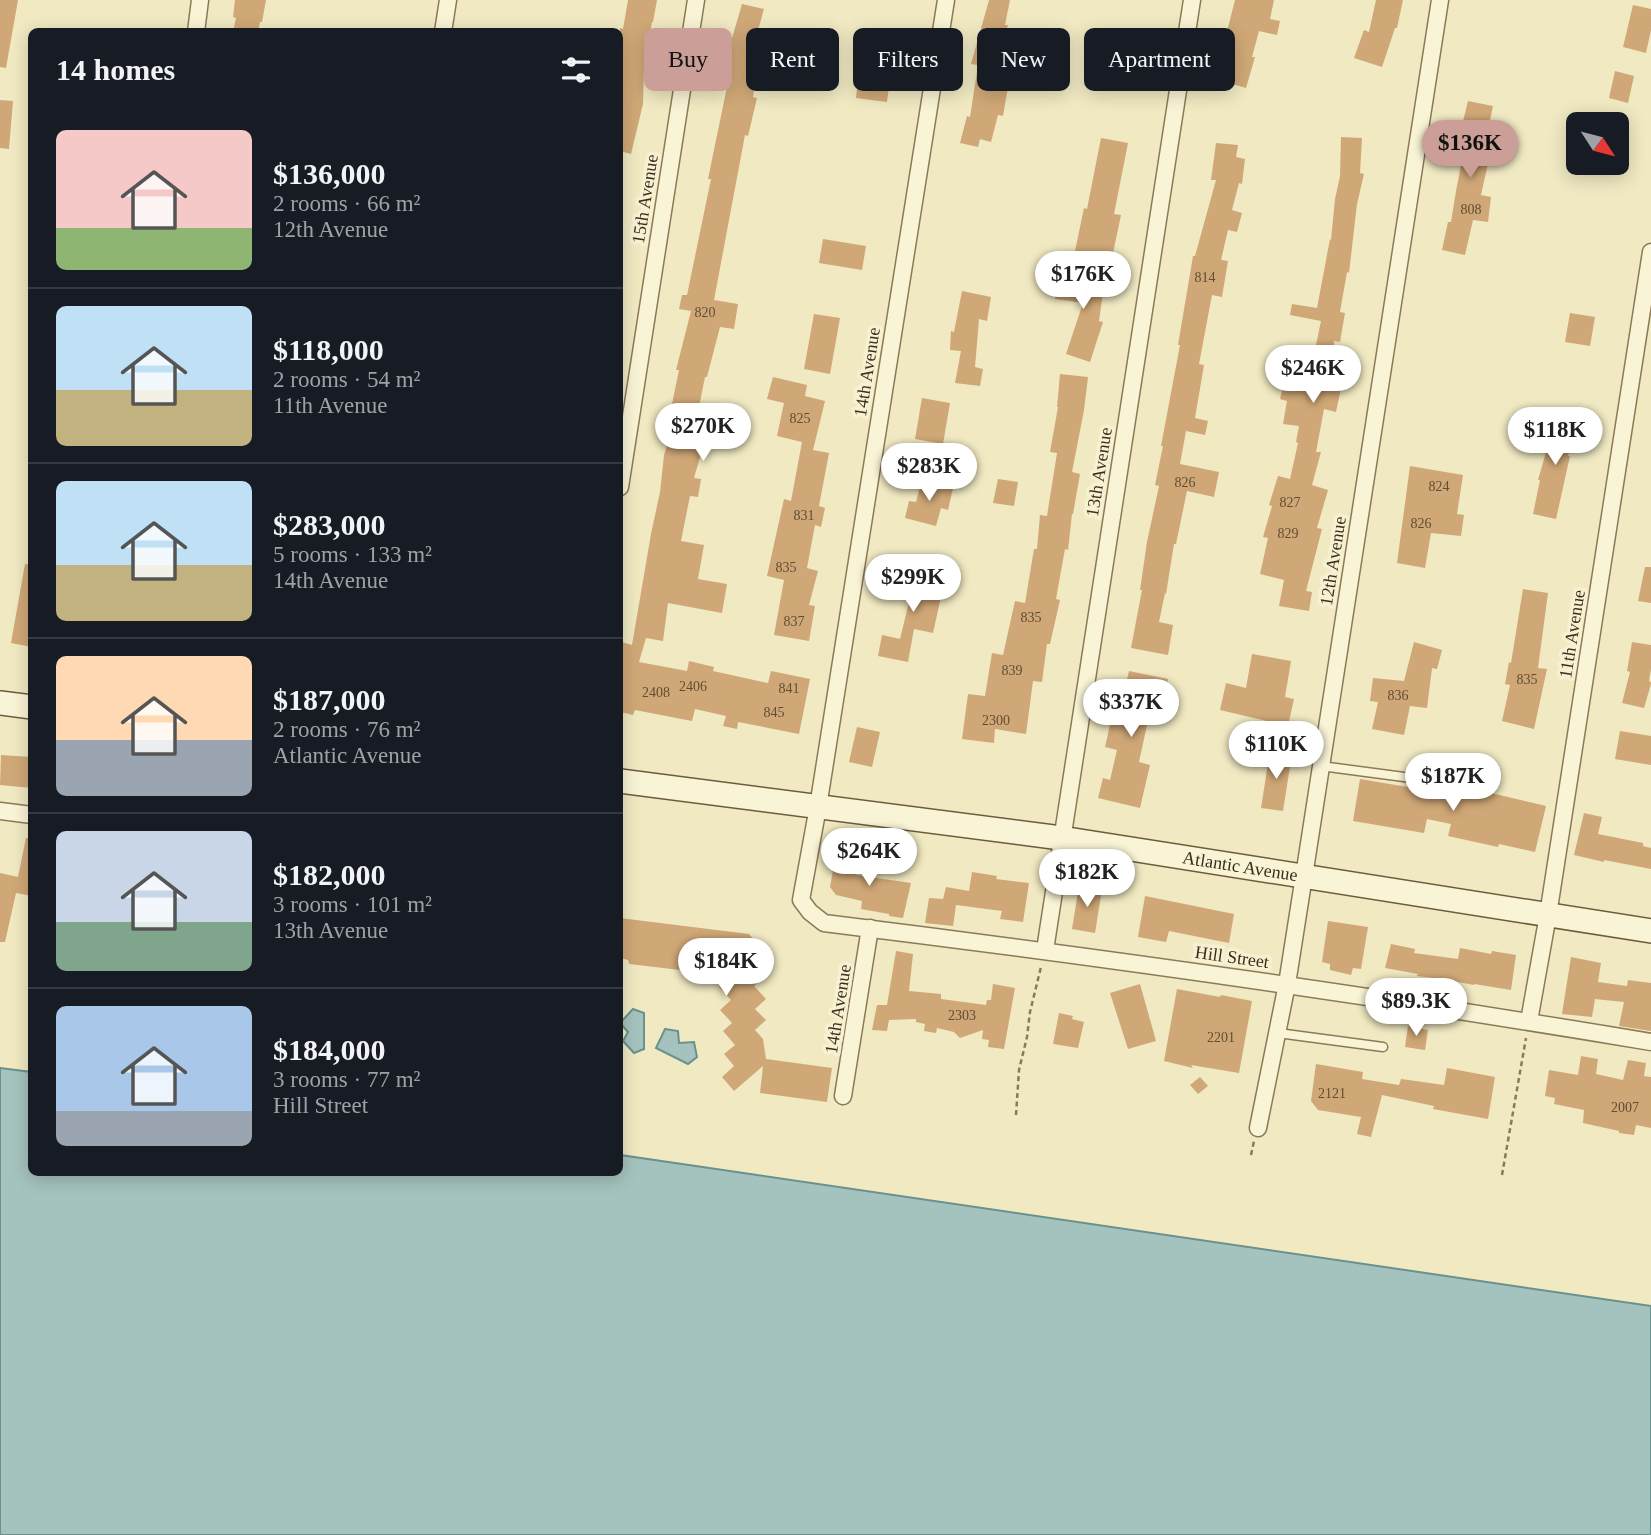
<!DOCTYPE html>
<html lang="en">
<head>
<meta charset="utf-8">
<style>
  :root { --surface:#171b24; --page:#20242c; --text:#f1f3f6; --muted:#9ea1a6; --line:#363941; --accent:#cb9e98 }
  body { margin:0; font-family:Georgia,serif; background:var(--page); color:var(--text); height:100vh; display:flex; flex-direction:column; font-size:26px; white-space:nowrap }
  * { box-sizing:border-box; margin:0 }
  p { font-size:23px; color:var(--muted) }
  .icon { flex:none; width:38px; height:38px; fill:none; stroke:currentColor; stroke-width:2; stroke-linecap:round; stroke-linejoin:round }
  .map { position:relative; flex:1; overflow:hidden }
  .details { position:absolute; left:28px; top:28px; width:595px; height:1148px; display:flex; flex-direction:column; background:var(--surface); border-radius:10px; box-shadow:0 4px 18px #0003 }
  .details>* { flex:none }
  .hud { position:absolute; left:644px; top:28px; width:665px; height:63px; display:flex; gap:14px }
  .needle { width:46px; rotate:126deg }
  .controls { position:absolute; left:1566px; top:112px; display:grid; gap:14px }
  .controls a { display:grid; place-items:center; width:63px; height:63px; border-radius:10px; background:var(--surface); box-shadow:0 4px 18px #0003; font-size:35px }
  .price { position:absolute; translate:-50% -60px; padding:0 16px; border-radius:24px; background:#fff; color:#222; font-size:23px; line-height:46px; filter:drop-shadow(0 2px 4px #0008) }
  .price::after { content:''; position:absolute; left:50%; top:42px; width:21px; height:16px; margin-left:-10px; background:inherit; clip-path:polygon(0 0,100% 0,50% 100%) }
  .price.active { background:var(--accent); color:#111 }
  ul { padding:0; list-style:none }
  li { display:flex; align-items:center; gap:21px; height:175px; padding:0 28px }
  li+li { border-top:2px solid var(--line) }
  li span { display:grid; place-items:center; flex:none; width:196px; height:140px; border-radius:10px; color:#555 }
  li>.icon { margin-inline-start:auto }
  span .icon { width:84px; height:84px; fill:#fffc; stroke-width:1 }
  li b { font-size:30px }
  h2 { display:flex; justify-content:space-between; align-items:center; height:84px; padding:0 28px; font-size:30px }
  .tag { padding:0 24px; border-radius:10px; background:var(--surface); box-shadow:0 4px 18px #0003; font-size:24px; line-height:63px }
  .tag.active { background:var(--accent); color:#111 }
  .map>svg:first-child { display:block }
  .water { fill:#a5c3be; stroke:#6b918d; stroke-width:2 }
  .building { fill:#d0a877 }
  .lines { fill:none; stroke-linecap:round; stroke-linejoin:round }
  .service-casing { stroke:#8b7a58; stroke-width:11 }
  .minor-casing { stroke:#8b7a58; stroke-width:19 }
  .secondary-casing { stroke:#6d5b3c; stroke-width:26 }
  .path { stroke:#8b7a58; stroke-width:2.5; stroke-dasharray:5 3.5; stroke-linecap:butt }
  .service { stroke:#faf4d6; stroke-width:8 }
  .minor { stroke:#faf4d6; stroke-width:16 }
  .secondary { stroke:#faf4d6; stroke-width:23 }
  .labels { text-anchor:middle; stroke-width:7; stroke-linejoin:round; paint-order:stroke }
  .number-label { font-size:14px; fill:#604d34 }
  .street-label { font-size:18px; fill:#3a2f1d; stroke:#f7f1d2 }
</style>
</head>
<body>
<div class="map">
<svg width="1651" height="1535" viewBox="0 0 1651 1535">
  <rect width="100%" height="100%" fill="#f0e9c2"/>
  <g class="water">
    <path d="M633,1009L644,1013V1049L634,1053L623,1041L628,1032L620,1023Z"/>
    <path d="M665,1029L678,1031L679,1043L694,1042L697,1057L688,1064L656,1048Z"/>
    <path d="M0,1068L31,1072L32,1172H620V1155L1651,1306V1535H0Z"/>
  </g>
  <g class="building">
    <path d="M0,0H18L6,68L0,67Z"/>
    <path d="M235,0H266L262,22H260L258,32H233L236,18L233,17Z"/>
    <path d="M628,0H657L653,22H652L644,67L643,104L631,154L620,151V28L623,29Z"/>
    <path d="M989,0H1010L1005,25H1008L992,84L1008,87L1003,116L998,115L991,142L980,139L978,147L960,143L967,116L970,117L978,65L971,64Z"/>
    <path d="M1235,0H1274L1270,19L1280,21L1277,35L1259,31L1252,57H1255L1246,88L1218,80L1230,41L1225,39Z"/>
    <path d="M1376,0H1403L1397,28H1395L1382,67L1354,58L1364,30L1369,32Z"/>
    <path d="M742,4L764,9L751,55L759,56L753,97L757,98L748,136L745,135L714,300L738,304L734,329L720,327L707,377H705L693,437L705,440L694,478L701,479L698,497L690,496L681,541L704,545L698,579L727,584L722,613L668,603L663,641L646,638L639,662L687,671L689,661L714,667L713,671L768,683L771,671L810,679L799,734L738,722L737,729L723,726L726,716L695,709L692,721L635,710L633,715L620,712V651L622,642L632,645L651,534L660,492L664,455L674,424L668,423L679,370H676L691,311L679,309L682,295H687L711,179H708L728,82H724L728,52Z"/>
    <path d="M1633,5L1651,9V30L1646,53L1623,47Z"/>
    <path d="M1107,30L1147,40L1137,83L1096,73Z"/>
    <path d="M867,35L895,38L887,102L856,98L859,70H862Z"/>
    <path d="M1615,71L1634,76L1628,103L1609,98Z"/>
    <path d="M0,100L13,101L9,149L0,148Z"/>
    <path d="M1468,101L1493,106L1482,158L1489,159L1481,195L1491,197L1488,222L1473,220L1465,255L1442,250L1448,222H1451L1456,191L1466,140L1459,138Z"/>
    <path d="M1341,137L1362,138L1360,173L1364,174L1357,204L1349,273L1347,272L1340,312L1345,313L1340,342L1334,341L1335,387L1341,388L1336,412L1324,409L1316,452H1321L1312,485L1328,490L1317,528L1322,529L1306,591L1312,592L1309,611L1279,606L1284,580L1260,574L1268,538L1263,537L1272,506L1269,505L1278,476L1290,479L1298,443L1296,442L1299,426L1283,424L1287,401L1280,399L1286,376L1311,381L1310,345H1316L1321,321L1290,315L1292,304L1317,308L1330,239L1331,240L1335,199L1340,176Z"/>
    <path d="M1101,138L1128,143L1114,214L1121,215L1112,258L1075,251L1084,208L1087,209Z"/>
    <path d="M1216,143L1238,145L1236,157L1245,159L1242,184L1239,183L1232,210L1242,213L1237,232L1228,230L1221,260L1228,261L1222,297L1212,295L1199,364L1204,365L1195,418L1208,421L1205,435L1186,431L1180,464L1219,472L1214,497L1187,491L1176,544H1174L1166,594L1165,593L1159,622L1173,625L1168,655L1131,648L1142,590H1140L1147,542L1159,486L1155,485L1163,446H1161L1180,345H1178L1193,256H1195L1216,180H1211Z"/>
    <path d="M823,239L866,246L862,270L819,263Z"/>
    <path d="M1059,272L1105,278L1099,321L1103,322L1090,362L1066,354L1083,303L1055,299Z"/>
    <path d="M962,291L991,297L987,321L979,319L975,367L983,369L980,386L955,383L961,351L950,350L951,331L954,332Z"/>
    <path d="M1570,313L1595,317L1590,346L1565,342Z"/>
    <path d="M814,314L840,318L830,374L804,369Z"/>
    <path d="M1060,374L1088,377L1084,410L1072,472L1080,474L1073,514H1072L1068,550L1065,549L1056,599L1060,600L1050,644H1047L1042,682L1033,681L1026,734L995,729L994,743L962,739L968,694L985,696L992,653L1003,655L1015,601L1025,603L1034,549H1037L1040,515L1047,516L1057,453L1050,452L1058,407H1057Z"/>
    <path d="M773,377L807,385L805,396L825,401L813,450L829,453L819,506L825,508L821,527L815,525L807,568L818,571L809,605L815,606L809,641L774,635L784,580L767,576L784,499L791,501L802,442L777,436L784,403L767,399Z"/>
    <path d="M922,398L950,403L943,444L915,439Z"/>
    <path d="M1553,415L1578,422L1568,456H1570L1556,519L1533,514L1540,480H1538L1548,445L1545,444Z"/>
    <path d="M1410,466L1463,475L1457,514L1464,515L1461,536L1431,533L1425,568L1397,563Z"/>
    <path d="M998,479L1018,482L1014,506L993,503Z"/>
    <path d="M922,480L953,488L948,510L941,508L936,526L905,518L909,501L916,502Z"/>
    <path d="M25,564L32,565V647L11,643Z"/>
    <path d="M1645,567H1651V603L1638,601Z"/>
    <path d="M899,573L944,583L933,633L914,629L908,662L878,656L882,635L900,639L910,598L894,594Z"/>
    <path d="M1523,589L1548,593L1538,668L1547,669L1534,729L1502,721L1510,685L1505,684L1509,662L1511,663Z"/>
    <path d="M1414,642L1442,650L1437,669L1432,668L1427,708L1410,706L1404,735L1372,729L1378,702L1370,701L1373,678L1404,681Z"/>
    <path d="M1632,642L1651,645V669L1649,681L1651,682V684L1644,708L1622,703L1630,672L1627,671Z"/>
    <path d="M1252,654L1291,661L1285,697L1294,699L1288,726L1220,710L1226,683L1246,688Z"/>
    <path d="M1129,671L1168,679L1163,704L1152,702L1139,762L1150,765L1140,808L1098,798L1103,778L1110,780L1117,750L1105,747L1115,703L1121,704Z"/>
    <path d="M857,727L880,732L872,767L849,762Z"/>
    <path d="M1620,731L1651,736V765L1615,759Z"/>
    <path d="M1270,751L1292,754L1283,811L1261,808Z"/>
    <path d="M1,755L32,757V788L0,785Z"/>
    <path d="M1453,776L1476,781L1474,789L1546,806L1535,852L1499,844L1498,847L1448,836L1451,824L1427,819L1424,833L1353,821L1360,779L1449,794Z"/>
    <path d="M1584,813L1602,817L1598,834L1643,843V846L1651,848V869L1604,860V862L1574,855Z"/>
    <path d="M26,838H32V896L16,893L5,942H0V873L18,877Z"/>
    <path d="M836,854L860,857L856,875L911,883L903,918L889,916V914L861,909L862,901L836,895L830,887Z"/>
    <path d="M972,872L997,876L996,879L1029,883L1023,922L1000,919L1002,911L956,905L953,926L925,923L929,898L943,899L946,887L969,891Z"/>
    <path d="M1079,886L1102,889L1095,933L1072,929Z"/>
    <path d="M1145,896L1234,914L1229,943L1169,931L1166,942L1138,937Z"/>
    <path d="M620,918L749,934L767,954L754,966L764,977L754,986L766,999L755,1009L766,1020L755,1030L763,1039L766,1059L832,1068L827,1102L760,1093L763,1066L734,1091L722,1077L734,1066L724,1054L735,1045L723,1031L732,1023L720,1010L731,1000L719,987L731,976L629,964L628,960L620,958Z"/>
    <path d="M1328,921L1368,927L1361,969L1353,968L1351,975L1330,970V964L1322,962Z"/>
    <path d="M1391,944L1415,949L1414,953L1458,959L1460,948L1491,954L1492,951L1516,955L1511,990L1474,984V985L1442,979L1417,976L1418,974L1385,968Z"/>
    <path d="M896,951L913,954L909,991L941,994V999L986,1005L987,1000H991L993,984L1015,988L1004,1049L988,1047L989,1040L982,1039L983,1030L960,1038L954,1032L937,1028L936,1033L924,1031L925,1024L916,1022V1019L889,1020L887,1031L872,1030L877,1005H887Z"/>
    <path d="M1571,957L1601,963L1598,982L1627,986L1628,980L1651,983V1031L1619,1026L1624,1002L1595,999L1592,1017L1562,1014Z"/>
    <path d="M1140,984L1156,1041L1128,1049L1110,993Z"/>
    <path d="M1177,989L1220,997L1221,995L1252,1001L1239,1073L1191,1065L1193,1068L1164,1061Z"/>
    <path d="M1059,1013L1073,1016L1072,1019L1084,1022L1078,1048L1053,1044Z"/>
    <path d="M1408,1026L1428,1030L1425,1050L1405,1047Z"/>
    <path d="M1581,1056L1598,1059L1596,1074L1623,1080L1628,1060L1646,1063L1644,1076L1651,1077V1128L1636,1125L1634,1135L1619,1133V1131L1583,1123L1584,1110L1554,1104L1555,1098L1545,1096L1549,1070L1578,1075Z"/>
    <path d="M1316,1064L1363,1072L1362,1079L1399,1085L1401,1079L1444,1085L1447,1068L1495,1077L1488,1119L1433,1109L1434,1106L1382,1095L1371,1137L1357,1134L1361,1117L1318,1110L1311,1101Z"/>
    <path d="M1200,1077L1208,1086L1198,1094L1190,1085Z"/>
  </g>
  <g class="lines">
    <g class="service-casing">
      <g id="service">
        <path d="M1321,766L1419,779"/>
        <path d="M1278,1033L1383,1047"/>
      </g>
    </g>
    <g class="minor-casing">
      <g id="minor">
        <path d="M946,0L818,807L801,900L810,912L824,923C1100,957 1376,996 1651,1042"/>
        <path d="M196,32L200,0"/>
        <path d="M443,32L448,0"/>
        <path d="M620,487L696,0"/>
        <path d="M0,811L32,815"/>
        <path d="M1045,950L1192,0"/>
        <path d="M1529,1021L1548,915L1651,252"/>
        <path d="M843,1096L870,928"/>
        <path d="M1258,1128L1287,984L1304,876L1440,0"/>
      </g>
    </g>
    <g class="secondary-casing">
      <g id="secondary">
        <path d="M0,703L32,707"/>
        <path id="s1" d="M620,781L1061,838L1651,931"/>
      </g>
    </g>
    <g class="path">
      <path d="M1016,1115L1019,1070L1027,1037L1030,1012L1041,967"/>
      <path d="M1251,1155L1254,1141"/>
      <path d="M1502,1175L1526,1038"/>
    </g>
    <use href="#service" class="service"/>
    <use href="#minor" class="minor"/>
    <use href="#secondary" class="secondary"/>
  </g>
  <g class="labels">
    <g class="number-label">
      <text x="1471" y="214">808</text>
      <text x="1205" y="282">814</text>
      <text x="705" y="317">820</text>
      <text x="800" y="423">825</text>
      <text x="1185" y="487">826</text>
      <text x="1439" y="491">824</text>
      <text x="1290" y="507">827</text>
      <text x="804" y="520">831</text>
      <text x="1421" y="528">826</text>
      <text x="1288" y="538">829</text>
      <text x="786" y="572">835</text>
      <text x="1031" y="622">835</text>
      <text x="794" y="626">837</text>
      <text x="1012" y="675">839</text>
      <text x="1527" y="684">835</text>
      <text x="693" y="691">2406</text>
      <text x="789" y="693">841</text>
      <text x="656" y="697">2408</text>
      <text x="1398" y="700">836</text>
      <text x="774" y="717">845</text>
      <text x="996" y="725">2300</text>
      <text x="962" y="1020">2303</text>
      <text x="1221" y="1042">2201</text>
      <text x="1332" y="1098">2121</text>
      <text x="1625" y="1112">2007</text>
    </g>
    <g class="street-label">
      <text transform="translate(645 199) rotate(-81)" y="6">15th Avenue</text>
      <text transform="translate(867 372) rotate(-81)" y="6">14th Avenue</text>
      <text transform="translate(1099 472) rotate(-81)" y="6">13th Avenue</text>
      <text transform="translate(1333 561) rotate(-81)" y="6">12th Avenue</text>
      <text transform="translate(1572 634) rotate(-81)" y="6">11th Avenue</text>
      <text dy="6" stroke="none"><textPath href="#s1" startOffset="626">Atlantic Avenue</textPath></text>
      <text transform="translate(1232 957) rotate(8)" y="6">Hill Street</text>
      <text transform="translate(838 1009) rotate(-81)" y="6">14th Avenue</text>
    </g>
  </g>
</svg>
<div class="controls">
<a><svg class="needle" viewBox="-14 -14 28 28"><path d="M0-13l5 13h-10z" fill="#e53935"/><path d="M0 13l5-13h-10z" fill="#9ea1a6"/></svg></a>
</div>
<b class="price active" style="left:1470px;top:180px">$136K</b>
<b class="price" style="left:1083px;top:311px">$176K</b>
<b class="price" style="left:1313px;top:405px">$246K</b>
<b class="price" style="left:703px;top:463px">$270K</b>
<b class="price" style="left:1555px;top:467px">$118K</b>
<b class="price" style="left:929px;top:503px">$283K</b>
<b class="price" style="left:913px;top:614px">$299K</b>
<b class="price" style="left:1131px;top:739px">$337K</b>
<b class="price" style="left:1276px;top:781px">$110K</b>
<b class="price" style="left:1453px;top:813px">$187K</b>
<b class="price" style="left:869px;top:888px">$264K</b>
<b class="price" style="left:1087px;top:909px">$182K</b>
<b class="price" style="left:726px;top:998px">$184K</b>
<b class="price" style="left:1416px;top:1038px">$89.3K</b>
<div class="hud">
<a class="tag active">Buy</a>
<a class="tag">Rent</a>
<a class="tag">Filters</a>
<a class="tag">New</a>
<a class="tag">Apartment</a>
</div>
<section class="details">
<h2>14 homes<svg class="icon" aria-label="filters" viewBox="0 0 24 24"><path d="M4 7h16M4 17h16"/><circle cx="9" cy="7" r="2"/><circle cx="15" cy="17" r="2"/></svg></h2>
<ul>
<li><span style="background:linear-gradient(#f6c9c9 70%,#8fb573 0)"><svg class="icon" aria-label="home" viewBox="0 0 24 24"><path d="M3 11l9-7 9 7M6 9v11h12V9"/></svg></span><div><b>$136,000</b><p>2 rooms · 66 m²</p><p>12th Avenue</p></div></li>
<li><span style="background:linear-gradient(#bfe0f5 60%,#c2b280 0)"><svg class="icon" aria-label="home" viewBox="0 0 24 24"><path d="M3 11l9-7 9 7M6 9v11h12V9"/></svg></span><div><b>$118,000</b><p>2 rooms · 54 m²</p><p>11th Avenue</p></div></li>
<li><span style="background:linear-gradient(#bfe0f5 60%,#c2b280 0)"><svg class="icon" aria-label="home" viewBox="0 0 24 24"><path d="M3 11l9-7 9 7M6 9v11h12V9"/></svg></span><div><b>$283,000</b><p>5 rooms · 133 m²</p><p>14th Avenue</p></div></li>
<li><span style="background:linear-gradient(#ffd9b3 60%,#9aa5b1 0)"><svg class="icon" aria-label="home" viewBox="0 0 24 24"><path d="M3 11l9-7 9 7M6 9v11h12V9"/></svg></span><div><b>$187,000</b><p>2 rooms · 76 m²</p><p>Atlantic Avenue</p></div></li>
<li><span style="background:linear-gradient(#c9d6e8 65%,#7fa58c 0)"><svg class="icon" aria-label="home" viewBox="0 0 24 24"><path d="M3 11l9-7 9 7M6 9v11h12V9"/></svg></span><div><b>$182,000</b><p>3 rooms · 101 m²</p><p>13th Avenue</p></div></li>
<li><span style="background:linear-gradient(#a9c7e8 75%,#9aa5b1 0)"><svg class="icon" aria-label="home" viewBox="0 0 24 24"><path d="M3 11l9-7 9 7M6 9v11h12V9"/></svg></span><div><b>$184,000</b><p>3 rooms · 77 m²</p><p>Hill Street</p></div></li>
</ul>
</section>
</div>
</body>
</html>
